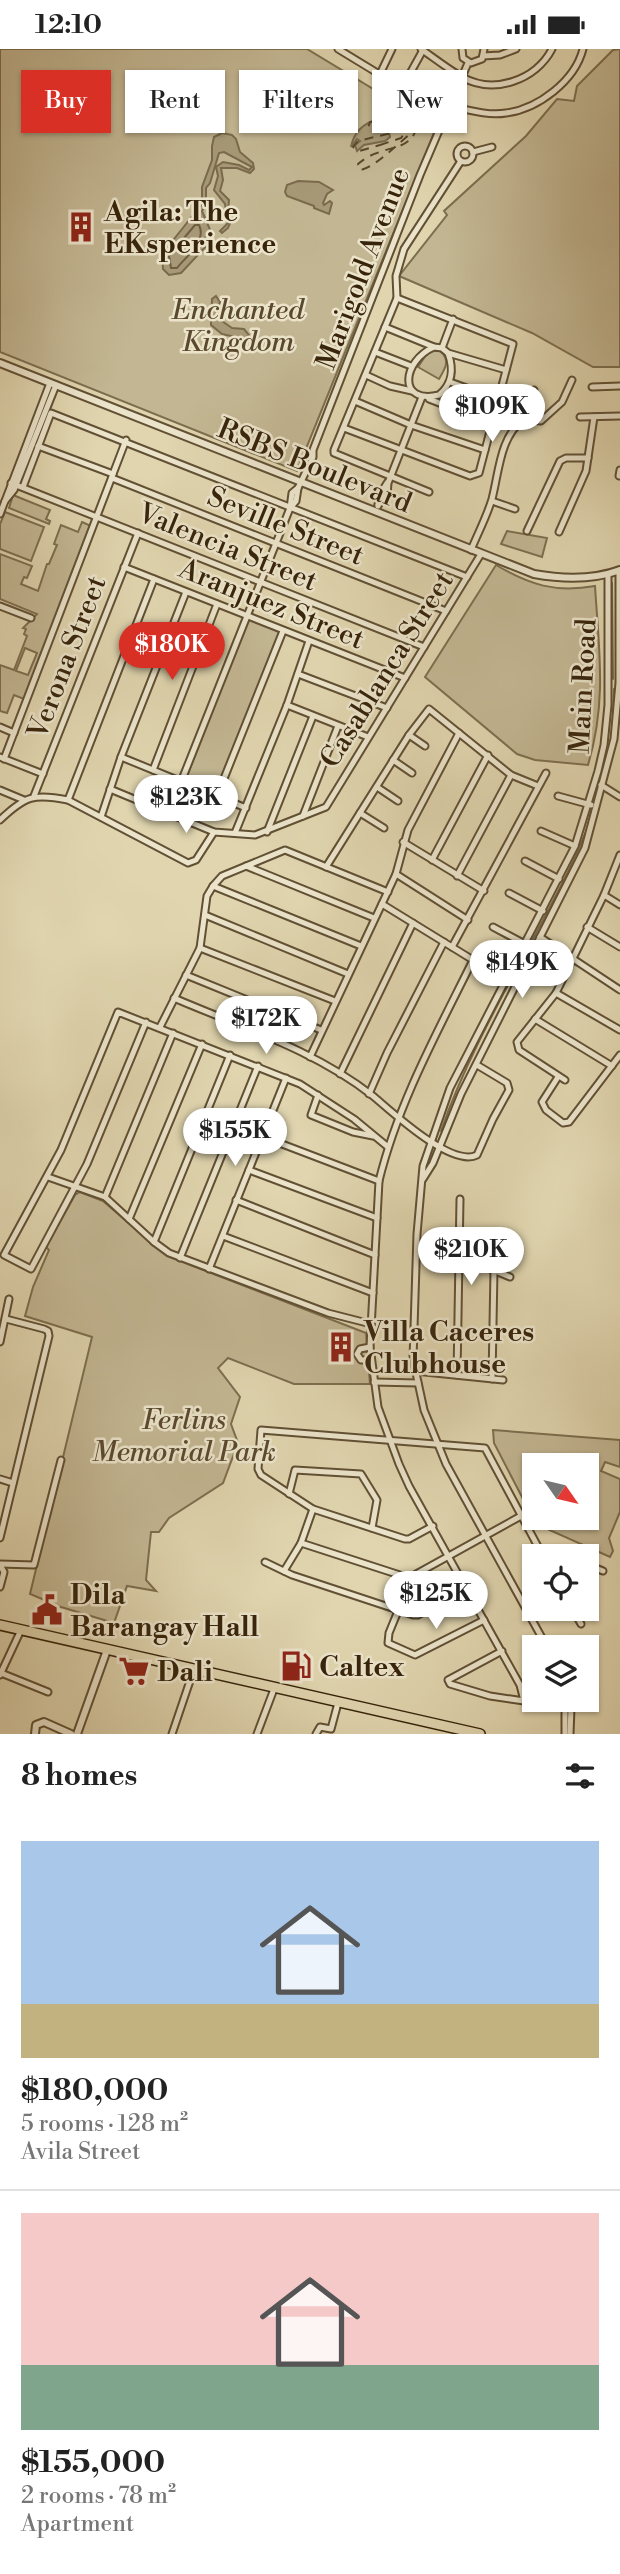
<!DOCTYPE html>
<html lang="en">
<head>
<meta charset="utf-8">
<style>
  :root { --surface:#fff; --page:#f2f2f2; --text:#222; --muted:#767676; --line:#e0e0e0; --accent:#d93025 }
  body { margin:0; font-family:"Libre Bodoni",serif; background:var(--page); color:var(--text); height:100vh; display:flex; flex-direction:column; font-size:26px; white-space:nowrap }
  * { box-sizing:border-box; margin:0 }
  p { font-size:23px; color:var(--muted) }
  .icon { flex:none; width:38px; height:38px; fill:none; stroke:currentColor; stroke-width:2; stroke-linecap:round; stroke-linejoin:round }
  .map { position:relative; height:1685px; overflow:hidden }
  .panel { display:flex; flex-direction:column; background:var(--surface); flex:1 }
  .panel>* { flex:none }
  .guide { position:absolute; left:21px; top:21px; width:579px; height:63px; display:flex; gap:14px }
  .needle { width:46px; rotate:124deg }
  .controls { position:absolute; left:522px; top:1404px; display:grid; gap:14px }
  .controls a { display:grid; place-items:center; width:77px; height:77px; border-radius:0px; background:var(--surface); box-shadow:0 2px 5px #0004; font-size:35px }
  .price { position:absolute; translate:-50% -60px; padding:0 16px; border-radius:24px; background:#fff; color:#222; font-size:23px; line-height:46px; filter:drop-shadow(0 2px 4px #0008) }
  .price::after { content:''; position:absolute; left:50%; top:42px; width:21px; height:16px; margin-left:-10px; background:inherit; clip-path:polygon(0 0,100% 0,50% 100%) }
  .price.on { background:var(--accent); color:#fff }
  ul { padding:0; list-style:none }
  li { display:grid; align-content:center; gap:14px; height:371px; padding:0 21px }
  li+li { border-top:2px solid var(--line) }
  li span { display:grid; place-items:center; height:217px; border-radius:0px; color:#555 }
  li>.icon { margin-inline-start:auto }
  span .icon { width:126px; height:126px; fill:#fffc; stroke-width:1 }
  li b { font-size:30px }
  h2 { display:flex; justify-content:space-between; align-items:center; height:84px; padding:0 21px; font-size:30px }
  .tag { padding:0 24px; border-radius:0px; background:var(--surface); box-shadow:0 2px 5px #0004; font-size:24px; line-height:63px }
  .tag.on { background:var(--accent); color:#fff }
  .status { display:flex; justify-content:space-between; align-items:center; height:49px; padding:0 35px; background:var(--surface); direction:ltr }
  .status svg { height:19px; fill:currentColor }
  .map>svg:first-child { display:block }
  .green { fill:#c3b793; stroke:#7d6e4f; stroke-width:2; fill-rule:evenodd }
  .water { fill:#a79977; stroke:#7a6a4c; stroke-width:2 }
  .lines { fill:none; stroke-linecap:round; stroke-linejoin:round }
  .shore { stroke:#6f5e41; stroke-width:2 }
  .stream { stroke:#7a6a4c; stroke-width:2 }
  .ferry { stroke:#59472b; stroke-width:2; stroke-dasharray:9 7; stroke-linecap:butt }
  .minor-casing { stroke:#615034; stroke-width:9 }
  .tertiary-casing { stroke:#615034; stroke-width:10 }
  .trunk-casing { stroke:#37240b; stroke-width:12 }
  .minor { stroke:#ebe4cb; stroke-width:5 }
  .tertiary { stroke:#ebe4cb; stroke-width:6 }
  .trunk { stroke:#e0d5af; stroke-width:9 }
  .labels { text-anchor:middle; stroke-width:5; stroke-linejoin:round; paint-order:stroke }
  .poi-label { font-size:28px; font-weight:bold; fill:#37240b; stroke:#ebe4cb; text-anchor:start }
  .street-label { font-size:28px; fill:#37240b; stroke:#ebe4cb }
  .park-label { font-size:28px; font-style:italic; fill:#5a492d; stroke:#ebe4cb }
</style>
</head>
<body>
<div class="status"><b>12:10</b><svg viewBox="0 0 49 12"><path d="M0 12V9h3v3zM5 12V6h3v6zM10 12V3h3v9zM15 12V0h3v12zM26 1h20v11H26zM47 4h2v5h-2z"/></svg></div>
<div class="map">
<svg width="620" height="1685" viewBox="0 0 620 1685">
  <rect width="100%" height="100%" fill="#e0d5af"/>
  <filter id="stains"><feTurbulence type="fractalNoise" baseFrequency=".00286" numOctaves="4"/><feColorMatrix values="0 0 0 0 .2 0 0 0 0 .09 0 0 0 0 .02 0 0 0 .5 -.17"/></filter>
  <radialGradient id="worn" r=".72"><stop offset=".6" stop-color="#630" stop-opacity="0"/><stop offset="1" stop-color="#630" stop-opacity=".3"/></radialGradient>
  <g class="green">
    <path d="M0,0H307L413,64L440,69L297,422L0,303Z"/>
    <path d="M620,0V318H593L532,284L399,227L447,166L444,162L526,87L557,50L574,52L577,37L613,1Z"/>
    <path d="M432,301L440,302C451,311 445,320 439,330L418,318L426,306Z"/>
    <path d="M13,446L50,461L46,470L50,472L49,475L9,459Z"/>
    <path d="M5,463L44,478L31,512L0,500V475Z"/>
    <path d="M82,473L91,477L24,650L14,646L7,664L0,662V616L14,621L27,587L24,585L26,580L23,579L37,565L0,550V505L32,517L27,529L24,528L21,535L38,542L47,515H49L57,496L54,495L61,476L78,483ZM25,599L37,604L28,626L16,622Z"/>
    <path d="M507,482L547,489L542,508L501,495Z"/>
    <path d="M496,516C530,536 555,544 595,537C599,601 607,653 588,716L535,711L517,705L425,628Z"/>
    <path d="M248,570L281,582L217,745L185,732Z"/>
    <path d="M80,1143L103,1152L167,1207L366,1284L370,1335H294L228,1309L218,1319L240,1348L231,1375L238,1394L223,1434L169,1469L159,1483H151L146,1531L156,1542L127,1537L114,1574L61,1558L30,1545L92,1288L25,1267L33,1238L49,1201L46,1198L75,1146Z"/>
    <path d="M493,1381L620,1391V1418L605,1413L601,1422L620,1430V1463L609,1489L613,1502L610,1508L536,1475L494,1394ZM534,1416H586V1468H534Z"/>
  </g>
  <g class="water">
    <path d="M378,70L394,82L389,83L390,88L385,92L364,96L357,102L355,96L360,92L357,90L351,98C354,82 364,74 378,70Z"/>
    <path d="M222,84L232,86L236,90L240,103L253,114L254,120L250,124L237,119H221L223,131L220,142L229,151L228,164L231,172L228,179L222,184L220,182L228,174L225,155L214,141L218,127L216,118L223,113L239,116L249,121L252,118L224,103L219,104L210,134L206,139V156L202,162L211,183L206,189L211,192L181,224L169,226L163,220L162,205L202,155V138L212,111V97L214,88Z"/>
    <path d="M298,132L319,133L333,141L327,145L323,154L324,156L330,152L332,154L329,165L314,159V157L287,147L285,143L287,136Z"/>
    <path d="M216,247L220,253L218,258L222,272L232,279L244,280L249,286L244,290L222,285L211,276L212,250Z"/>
  </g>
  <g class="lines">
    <path class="shore" d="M195,176H199C207,193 187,206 177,219H171L169,207Z"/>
    <g class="stream">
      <path d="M612,534L613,630"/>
      <path d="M613,667L614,640"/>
      <path d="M441,1082C464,1015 500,951 534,888C554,850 575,813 590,772"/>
    </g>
    <path class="ferry" d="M380,96L401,89C404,86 403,81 407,78L411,80V84C400,93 373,120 360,121L358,115C363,111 370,106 377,104C394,97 412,99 417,77C407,69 385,79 373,82L368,79L370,73L410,72L415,74L413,79C410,80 407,80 404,81L358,92L353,98L359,102L380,96"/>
    <g class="minor-casing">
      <g id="minor">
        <path d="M338,0L402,39L423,1"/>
        <path d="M421,0C434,9 448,20 462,28C494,46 536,31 552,0"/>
        <path d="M462,0L463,9L471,14L482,10L484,0"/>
        <path d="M483,7L500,6L516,0"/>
        <path d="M380,25L392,0"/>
        <path d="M451,57C469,61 488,67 506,64C538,60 575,32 583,0"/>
        <circle cx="465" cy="105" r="8"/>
        <path d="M473,103L492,98"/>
        <path d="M385,278L434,298L442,299L448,304L506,321"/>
        <path d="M434,298C402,312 397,356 439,346C453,334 454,320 448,304"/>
        <path d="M442,299L453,270"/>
        <path d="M375,303L411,317"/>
        <path d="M366,326L390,337L412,342"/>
        <path d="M450,333L497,350"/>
        <path d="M50,334L5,452L14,441L56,336"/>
        <path d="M592,338L620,337"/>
        <path d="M429,350L491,374"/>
        <path d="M355,352L411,376L485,401"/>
        <path d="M580,368L620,367"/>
        <path d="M524,370L534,341"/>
        <path d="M344,379L470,427L479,424L513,295L397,249"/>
        <path d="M38,397L113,425"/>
        <path d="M619,427L620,421"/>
        <path d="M112,429L446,562"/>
        <path d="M11,434L424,598"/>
        <path d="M23,438L51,364L467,528"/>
        <path d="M429,443L334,404V401L397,249L396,227L404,200L461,112"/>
        <path d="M492,452L515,460"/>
        <path d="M378,456L387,446L388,434L422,348"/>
        <path d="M378,457L379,447L387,434"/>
        <path d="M290,459L296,452L298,439L313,408V401L420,126L468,14"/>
        <path d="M0,465L5,452"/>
        <path d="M527,482L560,412L566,409H588"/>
        <path d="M559,483L586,422L594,368"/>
        <path d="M471,501C478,484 487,467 492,450C499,423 500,387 524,370L541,372L562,353L572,331"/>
        <path d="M124,518L405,629"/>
        <path d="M0,557L31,569"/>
        <path d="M298,625L387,659"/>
        <path d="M287,656L368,688"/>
        <path d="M0,678L14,684"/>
        <path d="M409,686L425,697"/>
        <path d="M0,708L43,725"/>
        <path d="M121,708L246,759"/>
        <path d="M4,710L126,391"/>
        <path d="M393,711L412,724"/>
        <path d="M153,721L217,555"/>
        <path d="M181,733L290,459L292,444L298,439"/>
        <path d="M601,736L620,748"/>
        <path d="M377,738L398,752"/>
        <path d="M110,740L214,783L255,786L326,758L481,505"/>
        <path d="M0,741L24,751"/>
        <path d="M34,747L138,484"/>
        <path d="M217,747L283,582"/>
        <path d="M558,747L591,756"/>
        <path d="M68,751L154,530"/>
        <path d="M360,764L384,779"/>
        <path d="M303,767L338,677"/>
        <path d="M101,768L121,708L186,543"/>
        <path d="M0,771C25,747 34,744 68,751L188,814L196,811L214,783"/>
        <path d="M541,782L575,797"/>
        <path d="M267,783L313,667"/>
        <path d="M235,784L287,656L309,592"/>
        <path d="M403,793L484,842"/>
        <path d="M432,811L488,706"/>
        <path d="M525,812L559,830"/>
        <path d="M246,817L374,869"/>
        <path d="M326,818L409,686L429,660L511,726L538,737"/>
        <path d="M396,825L468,871"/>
        <path d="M457,827L511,726"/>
        <path d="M213,837L361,897"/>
        <path d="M509,844L543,862"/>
        <path d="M604,846L620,856"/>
        <path d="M382,855L473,911L505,934"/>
        <path d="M205,866L348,925"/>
        <path d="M493,878L525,895"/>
        <path d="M587,878L620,898"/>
        <path d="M540,888L620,941"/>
        <path d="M452,898L546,724"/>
        <path d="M200,899L335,952"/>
        <path d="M473,911C438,982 398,1054 379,1132L370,1298L378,1358L399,1415L409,1437L520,1636L524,1652L490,1647L450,1635L448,1631L502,1602"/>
        <path d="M186,926L321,981"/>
        <path d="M556,944L620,981"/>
        <path d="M174,949C241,978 315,1001 373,1047C392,1063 452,1119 477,1106L493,1070L509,1041L507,1034L477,1016"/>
        <path d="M535,970L612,1017"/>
        <path d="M146,973L87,1115L31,1220L4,1206L61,1101L118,963L300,1035L354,1070L388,1098"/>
        <path d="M160,978L200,899L207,847L213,837L222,827L285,801L388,843"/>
        <path d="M310,1008L396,825L408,781L459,684"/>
        <path d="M340,1025L413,874"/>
        <path d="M558,1028L542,1053L546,1061L563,1074L569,1073L620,1006"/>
        <path d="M565,1031L519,1001L517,993L556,944L604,846L620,806"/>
        <path d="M369,1045L387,1004L444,893"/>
        <path d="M318,1046L311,1066L353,1083L373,1087"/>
        <path d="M261,1087L379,1132"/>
        <path d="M249,1121L377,1169"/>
        <path d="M48,1128L105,1148L154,1193L169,1204L328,1264L371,1275"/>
        <path d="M423,1130L433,1114L461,1045L585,799L614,690L619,634V521"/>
        <path d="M105,1148L173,984"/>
        <path d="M236,1151L375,1206"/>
        <path d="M129,1170L202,995"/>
        <path d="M223,1187L373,1244"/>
        <path d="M154,1193L230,1006"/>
        <path d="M459,1207L510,1228"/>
        <path d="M180,1209L258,1017"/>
        <path d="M209,1220L286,1029"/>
        <path d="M0,1293L9,1250"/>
        <path d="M370,1298L360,1300L357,1305L361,1311H371"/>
        <path d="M415,1322L503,1331"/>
        <path d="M457,1326L460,1150"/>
        <path d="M492,1330L494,1221"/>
        <path d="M374,1333L418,1334"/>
        <path d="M0,1430L13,1434"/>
        <path d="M289,1445L295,1421L361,1425L377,1451L372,1479"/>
        <path d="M433,1477L409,1490H405L313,1460L261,1426L258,1420L261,1381L485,1399L543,1507"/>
        <path d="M0,1489L49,1287L48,1282L44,1280L6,1270"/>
        <path d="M301,1494L409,1529L521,1467"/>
        <path d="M543,1506L553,1502L565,1507"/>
        <path d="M265,1513L292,1526L413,1566H418L467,1540"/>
        <path d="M0,1515L34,1516L61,1411"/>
        <path d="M586,1515L603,1522"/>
        <path d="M0,1516L4,1523L0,1538"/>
        <path d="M284,1522L301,1494L313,1460"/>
        <path d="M572,1559L581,1575"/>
        <path d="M398,1562L389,1584L388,1594L415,1606L484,1571"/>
        <path d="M547,1598L446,1415L424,1361L413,1310L417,1185L423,1117L450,1039L575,797L598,722L604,696L608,656V526"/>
        <path d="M1,1624L48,1643"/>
        <path d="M0,1626L21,1581"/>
        <path d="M567,1650L571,1659L570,1685"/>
        <path d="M172,1685L194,1620"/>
        <path d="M257,1685L274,1640"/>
        <path d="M316,1685L320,1678L331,1680L338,1654"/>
        <path d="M565,1685V1661L568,1653"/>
      </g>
    </g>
    <g class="tertiary-casing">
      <g id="tertiary">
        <path d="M0,314L534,525C562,530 593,531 620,521"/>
        <path d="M35,1685L36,1676L44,1673L71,1685"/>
        <path d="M77,1685L107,1601"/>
      </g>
    </g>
    <g class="trunk-casing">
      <path id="trunk" d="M0,1576L480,1685"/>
    </g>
    <use href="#minor" class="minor"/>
    <use href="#tertiary" class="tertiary"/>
    <use href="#trunk" class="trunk"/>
  </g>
  <defs>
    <g id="building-bare" transform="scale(2.415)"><path d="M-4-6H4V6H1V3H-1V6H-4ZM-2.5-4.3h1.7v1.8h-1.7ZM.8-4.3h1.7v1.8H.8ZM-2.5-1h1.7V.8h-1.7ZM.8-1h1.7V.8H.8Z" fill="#8f2418" stroke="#ebe4cb" stroke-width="2.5" paint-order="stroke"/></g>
    <g id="civic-bare" transform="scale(2.415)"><path d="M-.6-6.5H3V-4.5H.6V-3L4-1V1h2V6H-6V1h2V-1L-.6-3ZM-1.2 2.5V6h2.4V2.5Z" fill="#8f2418" stroke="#ebe4cb" stroke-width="2.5" paint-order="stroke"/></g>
    <g id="fuel-bare" transform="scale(2.415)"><path d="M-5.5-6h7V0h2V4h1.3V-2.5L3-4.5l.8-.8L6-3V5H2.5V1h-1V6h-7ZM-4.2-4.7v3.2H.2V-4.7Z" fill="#8f2418" stroke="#ebe4cb" stroke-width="2.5" paint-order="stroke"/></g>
    <g id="supermarket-bare" transform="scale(2.415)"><path d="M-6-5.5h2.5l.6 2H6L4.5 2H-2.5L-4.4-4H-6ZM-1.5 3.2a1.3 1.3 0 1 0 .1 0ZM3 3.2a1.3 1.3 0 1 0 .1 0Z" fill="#8f2418" stroke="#ebe4cb" stroke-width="2.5" paint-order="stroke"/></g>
  </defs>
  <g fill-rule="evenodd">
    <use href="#building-bare" x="81" y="178"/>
    <use href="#building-bare" x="341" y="1298"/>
    <use href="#civic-bare" x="47" y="1561"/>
    <use href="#fuel-bare" x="296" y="1617"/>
    <use href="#supermarket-bare" x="134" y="1622"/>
  </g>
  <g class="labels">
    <g class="poi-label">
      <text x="104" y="172">Agila: The<tspan x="104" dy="32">EKsperience</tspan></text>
      <text x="364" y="1292">Villa Caceres<tspan x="364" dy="32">Clubhouse</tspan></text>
      <text x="70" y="1555">Dila<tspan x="70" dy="32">Barangay Hall</tspan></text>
      <text x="319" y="1627">Caltex</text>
      <text x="157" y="1632">Dali</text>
    </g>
    <g class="street-label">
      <text transform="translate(362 219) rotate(-69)" y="10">Marigold Avenue</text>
      <text transform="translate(315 416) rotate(22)" y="10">RSBS Boulevard</text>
      <text transform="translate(286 476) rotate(22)" y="10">Seville Street</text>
      <text transform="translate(228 497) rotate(22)" y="10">Valencia Street</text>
      <text transform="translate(272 554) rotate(22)" y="10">Aranjuez Street</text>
      <text transform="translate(66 608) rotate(-69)" y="10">Verona Street</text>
      <text transform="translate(386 620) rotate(-58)" y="10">Casablanca Street</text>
      <text transform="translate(582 637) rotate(-87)" y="10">Main Road</text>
    </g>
    <g class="park-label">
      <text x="238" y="270">Enchanted<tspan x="238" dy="32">Kingdom</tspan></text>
      <text x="184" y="1380">Ferlins<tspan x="184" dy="32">Memorial Park</tspan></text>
    </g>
  </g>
  <rect width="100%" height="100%" filter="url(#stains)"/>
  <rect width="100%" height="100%" fill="url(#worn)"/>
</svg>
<div class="controls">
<a><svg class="needle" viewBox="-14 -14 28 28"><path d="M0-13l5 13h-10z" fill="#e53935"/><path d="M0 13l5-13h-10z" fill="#767676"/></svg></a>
<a><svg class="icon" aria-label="locate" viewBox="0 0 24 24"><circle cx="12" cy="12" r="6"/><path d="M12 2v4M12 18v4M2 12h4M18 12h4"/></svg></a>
<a><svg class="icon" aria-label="layers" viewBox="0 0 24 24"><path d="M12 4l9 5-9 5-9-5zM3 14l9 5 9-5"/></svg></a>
</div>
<b class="price" style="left:492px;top:395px">$109K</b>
<b class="price on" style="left:172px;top:633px">$180K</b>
<b class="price" style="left:186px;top:786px">$123K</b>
<b class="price" style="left:522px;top:951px">$149K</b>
<b class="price" style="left:266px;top:1007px">$172K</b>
<b class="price" style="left:235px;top:1119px">$155K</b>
<b class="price" style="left:471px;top:1238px">$210K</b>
<b class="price" style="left:436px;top:1582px">$125K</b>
<div class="guide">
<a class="tag on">Buy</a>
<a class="tag">Rent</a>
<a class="tag">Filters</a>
<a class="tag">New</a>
</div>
</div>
<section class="panel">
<h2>8 homes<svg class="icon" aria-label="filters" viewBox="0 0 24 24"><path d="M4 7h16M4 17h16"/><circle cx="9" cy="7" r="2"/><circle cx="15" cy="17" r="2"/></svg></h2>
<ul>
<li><span style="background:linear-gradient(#a9c7e8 75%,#c2b280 0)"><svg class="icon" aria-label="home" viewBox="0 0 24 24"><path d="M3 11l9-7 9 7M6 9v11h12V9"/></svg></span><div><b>$180,000</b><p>5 rooms · 128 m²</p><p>Avila Street</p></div></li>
<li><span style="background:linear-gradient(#f6c9c9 70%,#7fa58c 0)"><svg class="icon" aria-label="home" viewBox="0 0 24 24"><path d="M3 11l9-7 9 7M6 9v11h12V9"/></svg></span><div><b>$155,000</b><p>2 rooms · 78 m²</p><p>Apartment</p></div></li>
</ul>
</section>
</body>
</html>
